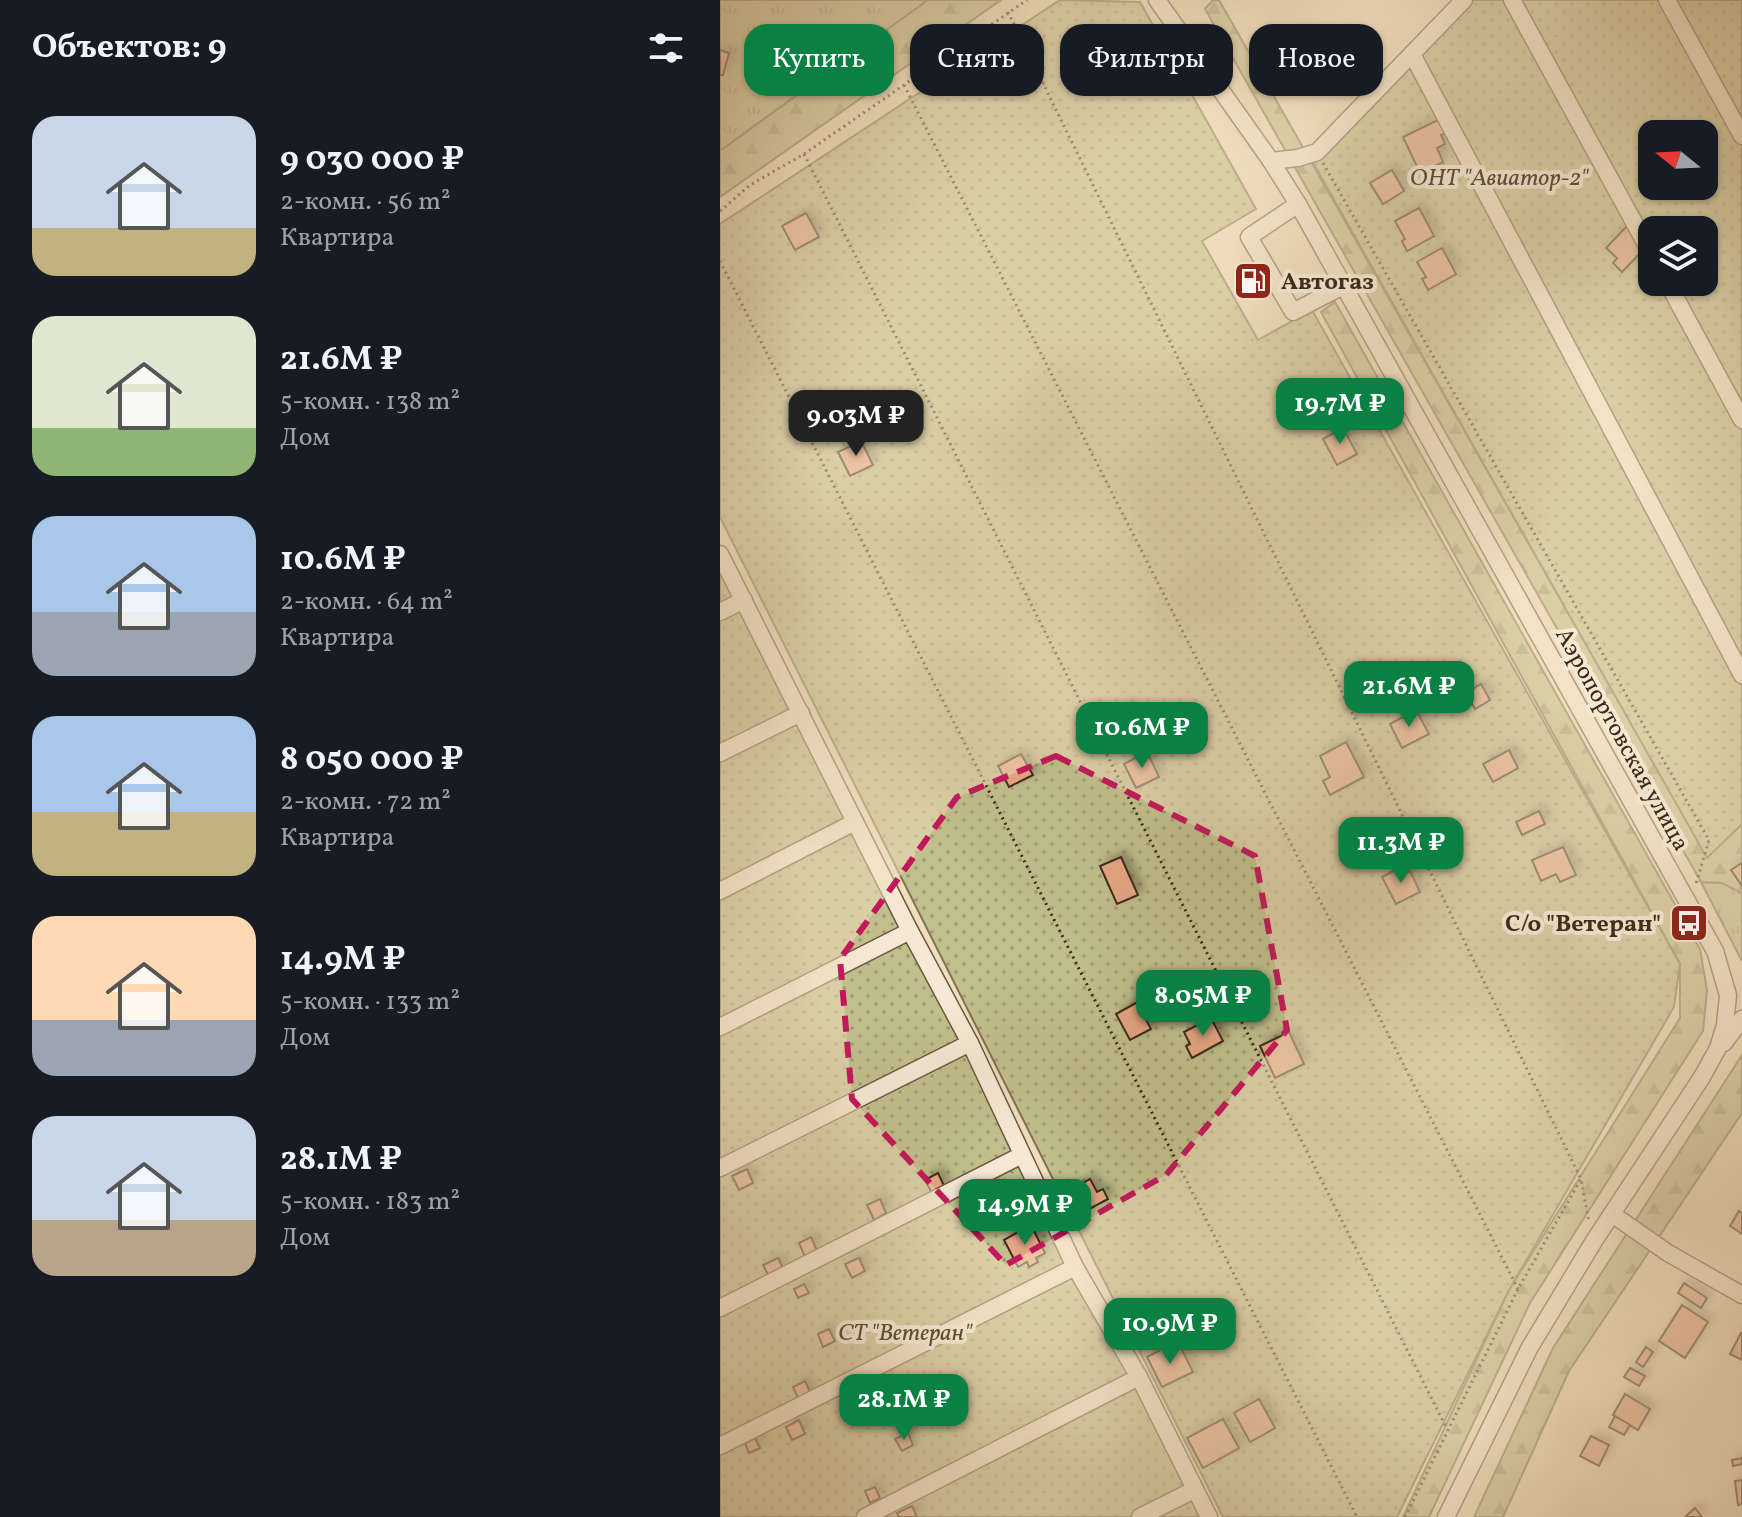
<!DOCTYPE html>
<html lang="ru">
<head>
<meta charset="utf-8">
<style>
  :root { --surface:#171b24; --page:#242831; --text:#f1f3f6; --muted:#9ea1a6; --accent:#0b8043 }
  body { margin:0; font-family:Vollkorn,serif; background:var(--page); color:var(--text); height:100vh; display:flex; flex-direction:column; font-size:30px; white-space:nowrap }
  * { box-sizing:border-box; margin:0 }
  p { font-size:26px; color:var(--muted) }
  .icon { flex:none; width:44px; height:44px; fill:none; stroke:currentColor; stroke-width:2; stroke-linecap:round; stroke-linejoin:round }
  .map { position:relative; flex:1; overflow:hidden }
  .sheet { display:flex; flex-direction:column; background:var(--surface); width:720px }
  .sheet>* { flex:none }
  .banner { position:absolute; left:24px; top:24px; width:760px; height:72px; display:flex; gap:16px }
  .needle { width:52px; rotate:288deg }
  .controls { position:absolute; left:918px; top:120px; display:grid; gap:16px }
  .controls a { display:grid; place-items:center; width:80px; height:80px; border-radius:16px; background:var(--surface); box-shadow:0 2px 6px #0004; font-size:40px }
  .price { position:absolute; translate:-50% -68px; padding:0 18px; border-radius:16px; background:var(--accent); color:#fff; font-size:26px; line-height:52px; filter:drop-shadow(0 2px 4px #0008) }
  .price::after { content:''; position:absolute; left:50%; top:48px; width:24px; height:18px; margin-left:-12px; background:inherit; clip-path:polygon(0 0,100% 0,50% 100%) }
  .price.active { background:#222; color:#fff }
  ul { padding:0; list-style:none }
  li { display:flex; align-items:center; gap:24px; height:200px; padding:0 32px }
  li span { display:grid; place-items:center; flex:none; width:224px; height:160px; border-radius:24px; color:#555 }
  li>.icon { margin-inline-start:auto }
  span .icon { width:96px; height:96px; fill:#fffc; stroke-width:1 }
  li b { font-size:34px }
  h2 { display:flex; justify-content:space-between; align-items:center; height:96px; padding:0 32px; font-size:34px }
  .tag { padding:0 28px; border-radius:24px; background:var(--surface); box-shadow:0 2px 6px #0004; font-size:28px; line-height:72px }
  .tag.active { background:var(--accent); color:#fff }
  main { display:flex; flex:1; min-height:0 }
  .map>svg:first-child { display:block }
  .grass { fill:url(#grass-tufts); stroke:#7e7453; stroke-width:2 }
  .forest { fill:url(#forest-firs); stroke:#7e7453; stroke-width:2 }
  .park { fill:url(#park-dots); stroke:#7e7453; stroke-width:2; fill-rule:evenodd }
  .building { fill:#e7a685; stroke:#3c2a1a; stroke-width:2; filter:url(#shadow) }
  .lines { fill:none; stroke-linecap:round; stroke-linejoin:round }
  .minor-casing { stroke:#695742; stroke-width:19 }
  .path { stroke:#3c2a1a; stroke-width:3; stroke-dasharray:2 4; stroke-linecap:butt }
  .minor { stroke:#f5e9d3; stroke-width:16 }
  .marked { fill:none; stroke:#c2185b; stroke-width:6; stroke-dasharray:16 10; stroke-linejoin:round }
  .labels { text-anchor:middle; stroke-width:8; stroke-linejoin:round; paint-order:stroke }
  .park-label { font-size:24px; font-style:italic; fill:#5d4f36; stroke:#f5e9d3 }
  .poi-label { font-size:24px; font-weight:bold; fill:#3c2a1a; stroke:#f5e9d3; text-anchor:start }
  .street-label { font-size:24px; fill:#3c2a1a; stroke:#f5e9d3 }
</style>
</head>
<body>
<main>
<section class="sheet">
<h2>Объектов: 9<svg class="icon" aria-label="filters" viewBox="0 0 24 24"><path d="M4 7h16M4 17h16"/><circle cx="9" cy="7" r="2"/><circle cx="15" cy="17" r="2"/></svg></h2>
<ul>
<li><span style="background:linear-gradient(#c9d6e8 70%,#c2b280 0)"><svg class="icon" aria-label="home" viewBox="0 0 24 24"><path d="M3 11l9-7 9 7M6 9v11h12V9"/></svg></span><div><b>9 030 000 ₽</b><p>2-комн. · 56 m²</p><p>Квартира</p></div></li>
<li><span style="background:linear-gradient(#dfe7d0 70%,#8fb573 0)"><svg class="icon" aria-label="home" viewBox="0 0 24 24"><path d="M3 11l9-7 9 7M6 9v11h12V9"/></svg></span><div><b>21.6M ₽</b><p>5-комн. · 138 m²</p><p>Дом</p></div></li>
<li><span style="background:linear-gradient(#a9c7e8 60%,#9aa5b1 0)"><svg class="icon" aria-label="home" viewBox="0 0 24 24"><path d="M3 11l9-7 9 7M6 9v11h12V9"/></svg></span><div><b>10.6M ₽</b><p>2-комн. · 64 m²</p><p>Квартира</p></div></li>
<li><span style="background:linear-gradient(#a9c7e8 60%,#c2b280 0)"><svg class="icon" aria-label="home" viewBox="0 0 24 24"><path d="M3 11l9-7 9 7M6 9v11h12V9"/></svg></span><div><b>8 050 000 ₽</b><p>2-комн. · 72 m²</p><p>Квартира</p></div></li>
<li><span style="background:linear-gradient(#ffd9b3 65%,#9aa5b1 0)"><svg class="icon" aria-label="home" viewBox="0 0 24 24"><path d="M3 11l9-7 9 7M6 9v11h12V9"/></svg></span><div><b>14.9M ₽</b><p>5-комн. · 133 m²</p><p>Дом</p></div></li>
<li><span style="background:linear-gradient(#c9d6e8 65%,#b9a48a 0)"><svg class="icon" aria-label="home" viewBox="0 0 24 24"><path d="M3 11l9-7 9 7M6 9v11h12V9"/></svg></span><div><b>28.1M ₽</b><p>5-комн. · 183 m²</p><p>Дом</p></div></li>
</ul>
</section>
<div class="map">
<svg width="1022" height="1517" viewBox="0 0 1022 1517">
  <defs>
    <pattern id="grass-tufts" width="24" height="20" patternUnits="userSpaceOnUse" patternTransform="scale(2)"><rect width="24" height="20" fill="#c1bf8c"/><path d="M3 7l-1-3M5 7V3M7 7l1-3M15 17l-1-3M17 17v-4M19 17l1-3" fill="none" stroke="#9e9b72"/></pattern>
    <pattern id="forest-firs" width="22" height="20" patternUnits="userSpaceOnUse" patternTransform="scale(2)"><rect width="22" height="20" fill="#c1bf8c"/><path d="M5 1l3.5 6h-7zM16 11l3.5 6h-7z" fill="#9e9b72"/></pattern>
    <pattern id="park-dots" width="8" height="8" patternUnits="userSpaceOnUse" patternTransform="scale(2)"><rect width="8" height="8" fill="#c1bf8c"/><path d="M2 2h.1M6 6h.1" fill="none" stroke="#9e9b72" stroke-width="1.8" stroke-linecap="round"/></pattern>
    <filter id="shadow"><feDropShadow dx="6" dy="-6" stdDeviation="4" flood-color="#0004"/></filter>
  </defs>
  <rect width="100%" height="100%" fill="#f0ddbc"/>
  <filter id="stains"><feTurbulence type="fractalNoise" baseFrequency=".0025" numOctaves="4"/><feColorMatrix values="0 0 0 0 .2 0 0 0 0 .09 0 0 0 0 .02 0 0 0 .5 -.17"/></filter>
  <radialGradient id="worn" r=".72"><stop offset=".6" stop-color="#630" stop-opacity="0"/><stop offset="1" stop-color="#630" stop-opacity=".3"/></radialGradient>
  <g class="grass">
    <path d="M0,0H208L0,151Z"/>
    <path d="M981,882L1002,883L1022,893V961Z"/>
  </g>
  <g class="forest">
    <path d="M208,0H281L0,197V151Z"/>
    <path d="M493,0H499L987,857L1022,824V863L1012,870L1022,886V893L1002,883L981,882L485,9Z"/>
    <path d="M615,302L980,949L987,990L983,1031L810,1303L709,1517H683L789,1290L960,1018V964L601,312Z"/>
    <path d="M1022,1055V1113L849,1371L783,1517H754L833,1348Z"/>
  </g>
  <g class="park">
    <path d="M340,0L420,2L536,209L482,241L538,340L592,310L960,964L954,1007L789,1290L677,1517H503L0,517V224Z"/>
    <path d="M738,0H1022V824L987,858L587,152ZM932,134H984V186H932ZM932,230H984V282H932Z"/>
    <path d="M0,557L484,1517H0Z"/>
  </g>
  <g class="building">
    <path d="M0,50L9,53L3,75H0Z"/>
    <path d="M720,119L726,133L721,135L725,144L717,148L723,162L700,173L683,137Z"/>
    <path d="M672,170L684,191L663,204L650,183Z"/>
    <path d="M699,208L714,236L687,251L682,241L685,239L675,221Z"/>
    <path d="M86,213L99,237L75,250L62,226Z"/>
    <path d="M907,226L921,240L917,245L922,251L902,272L893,263L897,258L886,248Z"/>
    <path d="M722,248L736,274L708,290L702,279L706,277L697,262Z"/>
    <path d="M623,428L637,454L617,465L603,439Z"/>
    <path d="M141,441L153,465L130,476L118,452Z"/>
    <path d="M761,684L770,700L755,709L746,693Z"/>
    <path d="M410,707L422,733L414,737L416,743L403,749L401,744L394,748L381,721Z"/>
    <path d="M696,710L709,734L682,748L670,724Z"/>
    <path d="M626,742L644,777L610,795L603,781L610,777L600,756Z"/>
    <path d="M789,750L798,768L773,782L763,764Z"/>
    <path d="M427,752L439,777L416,788L404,764Z"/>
    <path d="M301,754L313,775L289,787L278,766Z"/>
    <path d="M819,811L825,824L802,835L796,822Z"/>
    <path d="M843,847L856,875L840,882L836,874L821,881L812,860Z"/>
    <path d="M401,857L418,895L397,904L380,866Z"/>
    <path d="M1022,863V886L1011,870Z"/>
    <path d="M681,867L684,874L690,871L700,892L676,904L662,877Z"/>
    <path d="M425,998L431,1010L423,1014L431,1029L410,1040L396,1014Z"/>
    <path d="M491,1018L503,1041L472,1058L466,1046L470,1044L464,1032Z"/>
    <path d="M569,1032L584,1064L555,1078L540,1046Z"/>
    <path d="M27,1169L33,1183L19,1190L12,1176Z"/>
    <path d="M218,1173L225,1188L213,1195L205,1180Z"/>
    <path d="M370,1179L377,1192L383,1189L388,1199L360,1214L348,1192Z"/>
    <path d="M160,1199L166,1213L154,1220L147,1205Z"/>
    <path d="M1019,1211L1022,1213V1234L1010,1226Z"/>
    <path d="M311,1225L325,1253L316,1258L318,1262L309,1267L307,1262L298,1267L284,1240Z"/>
    <path d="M91,1237L97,1251L85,1257L79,1243Z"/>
    <path d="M58,1258L64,1270L49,1277L43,1265Z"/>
    <path d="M139,1258L145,1271L132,1278L125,1264Z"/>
    <path d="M964,1283L987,1298L981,1308L958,1293Z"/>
    <path d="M84,1284L89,1293L78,1298L74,1289Z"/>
    <path d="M962,1305L988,1322L965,1358L939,1341Z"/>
    <path d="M109,1329L115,1341L103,1347L98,1334Z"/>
    <path d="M1021,1333L1022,1334V1360L1010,1354Z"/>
    <path d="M446,1347L449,1354L461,1348L473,1372L442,1387L427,1357Z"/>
    <path d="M926,1347L933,1352L923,1367L916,1362Z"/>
    <path d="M910,1368L925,1376L919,1386L904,1377Z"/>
    <path d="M85,1381L91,1394L79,1400L73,1387Z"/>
    <path d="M905,1394L930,1409L918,1430L893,1415Z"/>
    <path d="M539,1399L555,1428L530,1442L514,1413Z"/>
    <path d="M895,1416L910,1425L904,1435L889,1427Z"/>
    <path d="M503,1419L519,1448L483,1468L467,1438Z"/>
    <path d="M79,1420L85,1434L72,1440L66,1427Z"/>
    <path d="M188,1433L193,1445L182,1451L175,1439Z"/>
    <path d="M871,1436L889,1445L879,1466L860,1456Z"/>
    <path d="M35,1438L40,1448L29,1453L25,1443Z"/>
    <path d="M1022,1458V1464L1013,1466L1012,1460Z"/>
    <path d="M1022,1480V1504L1018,1505L1015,1481Z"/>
    <path d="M155,1487L160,1498L150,1503L145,1491Z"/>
    <path d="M192,1506L197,1517H179L177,1513Z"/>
    <path d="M975,1508L982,1517H965Z"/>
  </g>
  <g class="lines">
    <g class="minor-casing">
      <g id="minor">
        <path d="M437,0L551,161L578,204L995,951L1008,995L1005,1025L998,1048L982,1077L874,1241L810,1347L726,1517"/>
        <path d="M792,0L932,255"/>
        <path d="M947,0L1022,136"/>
        <path d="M692,54L1022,675"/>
        <path d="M551,161L578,158L597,152L744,0"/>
        <path d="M578,204L529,237L573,312L623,286"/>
        <path d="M947,282L1022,420"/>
        <path d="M0,554L190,931L250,1043L355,1267L419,1377L489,1517"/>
        <path d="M0,612L24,600"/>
        <path d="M0,753L81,713"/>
        <path d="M0,891L135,822"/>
        <path d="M0,1027L190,931"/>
        <path d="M1004,1043L1022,1019"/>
        <path d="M0,1168L250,1043"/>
        <path d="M892,1214L948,1253L1022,1295"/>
        <path d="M0,1308L302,1155"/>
        <path d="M0,1446L355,1267"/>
        <path d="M145,1517L419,1377"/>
        <path d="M420,1517L474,1490"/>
      </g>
    </g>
    <g class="path">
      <path d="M288,12L861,1179"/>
      <path d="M184,85L798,1289"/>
      <path d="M84,154L727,1429"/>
      <path d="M603,163L989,840L976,884"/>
      <path d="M0,211L30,185L84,154L307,0"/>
      <path d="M0,261L637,1517"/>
      <path d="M685,1517L798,1289L861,1179L869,1222"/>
    </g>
    <use href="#minor" class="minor"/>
  </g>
  <path d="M0 0H1022V1517H0ZM336,756L535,856L567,1030L446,1175L286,1265L132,1099L120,959L237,797Z" fill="#f0ddbc" fill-opacity=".55" fill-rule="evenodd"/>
  <path class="marked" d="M336,756L535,856L567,1030L446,1175L286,1265L132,1099L120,959L237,797Z"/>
  <defs>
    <g id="fuel-square" transform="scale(2)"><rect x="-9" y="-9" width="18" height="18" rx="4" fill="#8f2418" stroke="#f5e9d3"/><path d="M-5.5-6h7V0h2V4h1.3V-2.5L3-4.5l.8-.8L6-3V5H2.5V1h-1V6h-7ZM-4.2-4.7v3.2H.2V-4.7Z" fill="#fff"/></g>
    <g id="bus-square" transform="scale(2)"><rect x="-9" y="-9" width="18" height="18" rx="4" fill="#8f2418" stroke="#f5e9d3"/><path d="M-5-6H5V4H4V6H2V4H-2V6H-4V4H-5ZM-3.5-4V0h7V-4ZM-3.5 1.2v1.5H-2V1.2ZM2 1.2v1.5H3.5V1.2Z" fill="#fff"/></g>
  </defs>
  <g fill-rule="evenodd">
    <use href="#fuel-square" x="533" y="281"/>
    <use href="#bus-square" x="969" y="923"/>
  </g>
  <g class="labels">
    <g class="park-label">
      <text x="779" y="185">ОНТ "Авиатор-2"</text>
      <text x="185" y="1340">СТ "Ветеран"</text>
    </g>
    <g class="poi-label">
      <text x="561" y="289">Автогаз</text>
      <text x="941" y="931" text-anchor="end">С/о "Ветеран"</text>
    </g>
    <g class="street-label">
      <text transform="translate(903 739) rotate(61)" y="8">Аэропортовская улица</text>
    </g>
  </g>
  <rect width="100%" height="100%" filter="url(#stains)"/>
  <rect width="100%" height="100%" fill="url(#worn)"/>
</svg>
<div class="controls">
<a><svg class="needle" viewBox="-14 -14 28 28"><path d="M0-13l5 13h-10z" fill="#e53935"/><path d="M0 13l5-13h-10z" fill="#9ea1a6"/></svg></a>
<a><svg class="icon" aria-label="layers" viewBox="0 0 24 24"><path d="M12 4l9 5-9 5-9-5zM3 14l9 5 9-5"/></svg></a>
</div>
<b class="price" style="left:620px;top:446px">19.7M ₽</b>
<b class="price active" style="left:136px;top:458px">9.03M ₽</b>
<b class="price" style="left:689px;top:729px">21.6M ₽</b>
<b class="price" style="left:422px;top:770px">10.6M ₽</b>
<b class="price" style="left:681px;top:885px">11.3M ₽</b>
<b class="price" style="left:483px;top:1038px">8.05M ₽</b>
<b class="price" style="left:305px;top:1247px">14.9M ₽</b>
<b class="price" style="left:450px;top:1366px">10.9M ₽</b>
<b class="price" style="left:184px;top:1442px">28.1M ₽</b>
<div class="banner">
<a class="tag active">Купить</a>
<a class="tag">Снять</a>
<a class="tag">Фильтры</a>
<a class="tag">Новое</a>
</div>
</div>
</main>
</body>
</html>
